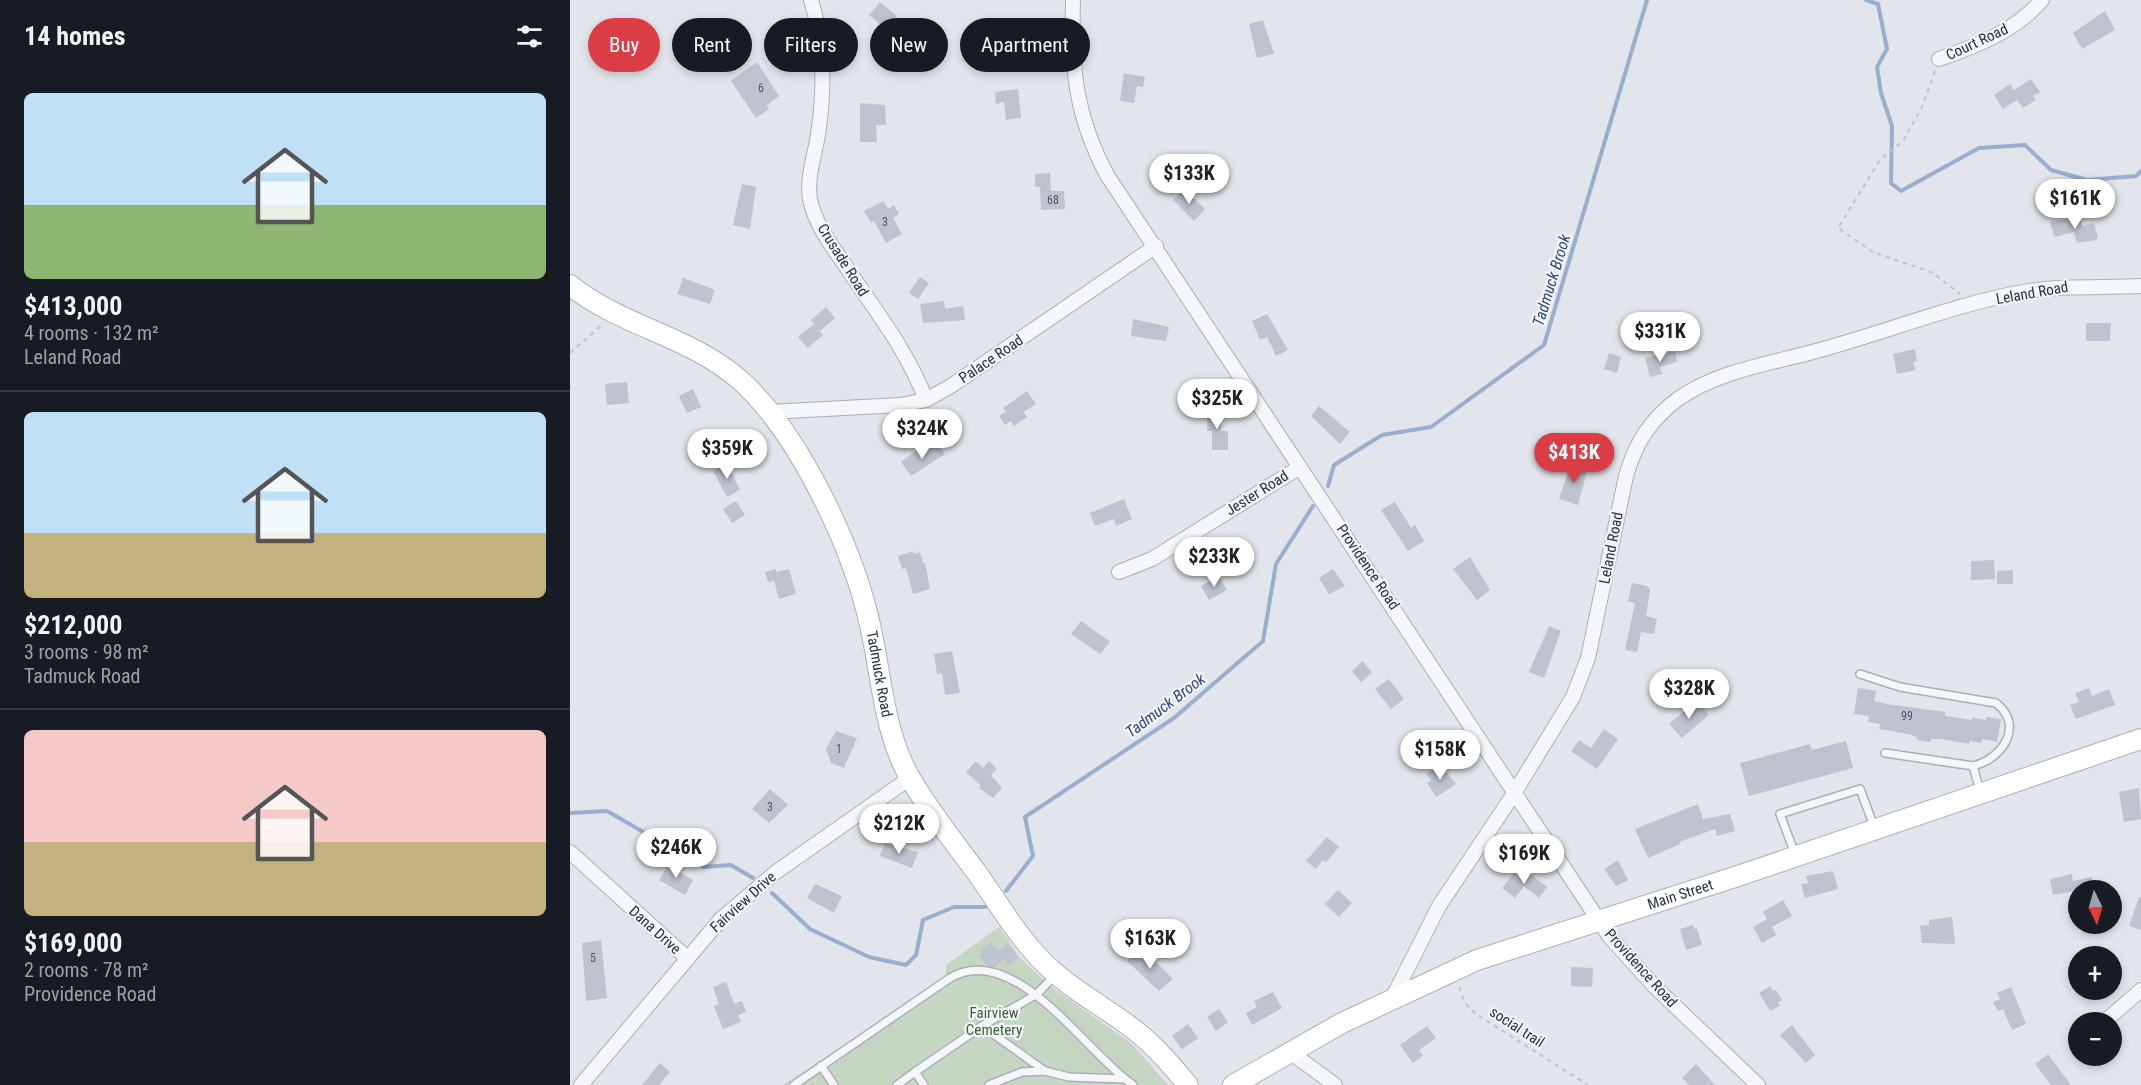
<!DOCTYPE html>
<html lang="en">
<head>
<meta charset="utf-8">
<style>
  :root { --surface:#171b24; --page:#20242c; --text:#f1f3f6; --muted:#9ea1a6; --line:#363941; --accent:#da3d46 }
  body { margin:0; font-family:"Roboto Condensed",sans-serif; background:var(--page); color:var(--text); height:100vh; display:flex; flex-direction:column; font-size:22px; white-space:nowrap }
  * { box-sizing:border-box; margin:0 }
  p { font-size:20px; color:var(--muted) }
  .icon { flex:none; width:33px; height:33px; fill:none; stroke:currentColor; stroke-width:2; stroke-linecap:round; stroke-linejoin:round }
  .map { position:relative; flex:1; overflow:hidden }
  .details { display:flex; flex-direction:column; background:var(--surface); width:570px }
  .details>* { flex:none }
  .guide { position:absolute; left:18px; top:18px; width:570px; height:54px; display:flex; gap:12px }
  .needle { width:39px; rotate:175deg }
  .fabs { position:absolute; left:1498px; top:880px; display:grid; gap:12px }
  .fabs a { display:grid; place-items:center; width:54px; height:54px; border-radius:50%; background:var(--surface); box-shadow:0 3px 9px #0003; font-size:30px }
  .price { position:absolute; translate:-50% -51px; padding:0 14px; border-radius:21px; background:#fff; color:#222; font-size:20px; line-height:39px; filter:drop-shadow(0 2px 3px #0008) }
  .price::after { content:''; position:absolute; left:50%; top:36px; width:18px; height:14px; margin-left:-9px; background:inherit; clip-path:polygon(0 0,100% 0,50% 100%) }
  .price.selected { background:var(--accent); color:#fff }
  ul { padding:0; list-style:none }
  li { display:grid; align-content:center; gap:12px; height:318px; padding:0 24px }
  li+li { border-top:2px solid var(--line) }
  li span { display:grid; place-items:center; height:186px; border-radius:9px; color:#555 }
  li>.icon { margin-inline-start:auto }
  span .icon { width:108px; height:108px; fill:#fffc; stroke-width:1 }
  li b { font-size:26px }
  h2 { display:flex; justify-content:space-between; align-items:center; height:72px; padding:0 24px; font-size:26px }
  .chip { padding:0 21px; border-radius:27px; background:var(--surface); box-shadow:0 3px 9px #0003; font-size:21px; line-height:54px }
  .chip.selected { background:var(--accent); color:#fff }
  main { display:flex; flex:1; min-height:0 }
  .map>svg:first-child { display:block }
  .green { fill:#c5d6c2 }
  .lines { fill:none; stroke-linecap:round; stroke-linejoin:round }
  .stream { stroke:#9aaece; stroke-width:4 }
  .building { fill:#bec3cf }
  .lane-casing { stroke:#aaafb9; stroke-width:10 }
  .street-casing { stroke:#aaafb9; stroke-width:16 }
  .secondary-casing { stroke:#aaafb9; stroke-width:22 }
  .path { stroke:#c0c3ca; stroke-width:2; stroke-dasharray:4.5 4.5; stroke-linecap:butt }
  .lane { stroke:#f5f6f9; stroke-width:7 }
  .street { stroke:#f5f6f9; stroke-width:14 }
  .secondary { stroke:#fff; stroke-width:20 }
  .labels { text-anchor:middle; stroke-width:4.5; stroke-linejoin:round; paint-order:stroke }
  .number-label { font-size:12px; fill:#4e5568 }
  .street-label { font-size:15px; fill:#283045; stroke:#f2f4f8 }
  .park-label { font-size:15px; fill:#386234; stroke:#f2f4f8 }
  .water-label { font-size:16px; font-style:italic; fill:#2e4a7d; stroke:#f2f4f8 }
</style>
</head>
<body>
<main>
<section class="details">
<h2>14 homes<svg class="icon" aria-label="filters" viewBox="0 0 24 24"><path d="M4 7h16M4 17h16"/><circle cx="9" cy="7" r="2"/><circle cx="15" cy="17" r="2"/></svg></h2>
<ul>
<li><span style="background:linear-gradient(#bfe0f5 60%,#8fb573 0)"><svg class="icon" aria-label="home" viewBox="0 0 24 24"><path d="M3 11l9-7 9 7M6 9v11h12V9"/></svg></span><div><b>$413,000</b><p>4 rooms · 132 m²</p><p>Leland Road</p></div></li>
<li><span style="background:linear-gradient(#bfe0f5 65%,#c2b280 0)"><svg class="icon" aria-label="home" viewBox="0 0 24 24"><path d="M3 11l9-7 9 7M6 9v11h12V9"/></svg></span><div><b>$212,000</b><p>3 rooms · 98 m²</p><p>Tadmuck Road</p></div></li>
<li><span style="background:linear-gradient(#f6c9c9 60%,#c2b280 0)"><svg class="icon" aria-label="home" viewBox="0 0 24 24"><path d="M3 11l9-7 9 7M6 9v11h12V9"/></svg></span><div><b>$169,000</b><p>2 rooms · 78 m²</p><p>Providence Road</p></div></li>
</ul>
</section>
<div class="map">
<svg width="1571" height="1085" viewBox="0 0 1571 1085">
  <rect width="100%" height="100%" fill="#e2e5eb"/>
  <path class="green" d="M429,927L451,959L479,985L562,1044L598,1085H213L376,979V965Z"/>
  <g class="lines">
    <g class="stream">
      <path d="M1296,0L1308,4L1317,49L1307,67L1311,93L1322,126L1321,183L1331,191L1409,148L1455,145L1481,170L1517,180L1566,176L1571,171"/>
      <path d="M758,486L764,465L812,435L861,427L974,345L1077,0"/>
      <path d="M0,813L37,811L134,867L161,865L183,878"/>
      <path d="M436,891L463,856L455,817L604,718L693,641L706,564L743,506"/>
      <path d="M202,893L240,929L299,957L336,965L346,955L353,920L384,907H415"/>
    </g>
  </g>
  <g class="building">
    <path d="M310,2L327,16L316,29L299,15Z"/>
    <path d="M1535,11L1545,30L1512,49L1503,33Z"/>
    <path d="M693,20L704,54L687,58L679,24Z"/>
    <path d="M187,62L209,96L197,105L199,109L186,118L161,81Z"/>
    <path d="M554,73L575,77L573,87L567,86L564,103L550,101Z"/>
    <path d="M1461,79L1470,92L1463,96L1466,100L1453,108L1447,100L1433,109L1424,95L1440,84L1444,90Z"/>
    <path d="M448,89L451,118L436,120L434,102L426,104L425,92Z"/>
    <path d="M290,103L315,105L316,125H306L307,142H290Z"/>
    <path d="M480,173L481,191H494L495,209L471,210L470,187H465V174Z"/>
    <path d="M172,184L186,187L180,229L163,225Z"/>
    <path d="M614,189L635,209L624,221L603,200Z"/>
    <path d="M313,201L318,209L324,205L329,214L323,218L332,234L316,243L304,221L301,223L294,211Z"/>
    <path d="M1509,217L1512,226L1524,223L1528,237L1526,240L1507,243L1504,232L1484,237L1480,222Z"/>
    <path d="M350,277L359,283L348,299L339,293Z"/>
    <path d="M113,278L145,290L140,304L107,294Z"/>
    <path d="M374,301L375,309L393,306L395,320L353,323L350,304Z"/>
    <path d="M256,307L265,318L250,331L241,320Z"/>
    <path d="M697,314L718,350L706,356L697,337L690,340L682,321Z"/>
    <path d="M563,319L599,327L596,341L561,336Z"/>
    <path d="M1516,323H1541L1540,341H1516Z"/>
    <path d="M244,324L253,335L238,348L228,337Z"/>
    <path d="M1345,349L1347,361L1343,362L1345,370L1327,374L1323,354Z"/>
    <path d="M1105,351L1107,362L1090,367L1092,374L1080,377L1075,358Z"/>
    <path d="M1039,353L1051,357L1047,373L1034,369Z"/>
    <path d="M57,382L59,403L37,405L35,384Z"/>
    <path d="M123,389L131,407L117,413L109,396Z"/>
    <path d="M457,391L466,404L454,412L457,417L444,426L441,421L435,425L429,416L436,412L433,408Z"/>
    <path d="M749,406L780,432L770,444L741,416Z"/>
    <path d="M637,408H651V431H658V450H642V431H637Z"/>
    <path d="M367,443L375,454L341,476L331,462L347,450L351,456Z"/>
    <path d="M157,463L170,490L157,497L143,471Z"/>
    <path d="M1001,463L1018,468L1008,505L989,499Z"/>
    <path d="M554,499L562,519L546,526L544,519L525,526L520,513Z"/>
    <path d="M166,501L175,515L162,523L153,509Z"/>
    <path d="M825,502L841,528L845,525L854,541L838,551L811,510Z"/>
    <path d="M343,551L344,554L350,552L353,563H355L360,589L343,594L336,568L332,569L328,556Z"/>
    <path d="M900,557L920,590L907,600L883,569Z"/>
    <path d="M1424,560L1425,579L1401,580V561Z"/>
    <path d="M206,569V572L219,569L226,594L209,599L204,581L198,582L195,572Z"/>
    <path d="M763,569L775,586L759,594L749,578Z"/>
    <path d="M1443,570V584H1427V571Z"/>
    <path d="M649,576L657,590L639,600L631,586Z"/>
    <path d="M1062,583L1077,586L1080,590L1076,616L1087,619L1084,634L1071,632L1067,652L1055,650L1065,603L1058,601Z"/>
    <path d="M511,621L540,642L530,654L501,634Z"/>
    <path d="M979,626L991,631L974,678L959,672Z"/>
    <path d="M382,651L390,693L375,695L372,673L367,674L364,654Z"/>
    <path d="M793,661L802,673L791,682L782,671Z"/>
    <path d="M819,679L834,699L821,709L805,689Z"/>
    <path d="M1288,688L1306,691L1304,701L1317,704L1375,712V716L1402,720V718L1416,720V717L1431,719L1427,742L1412,739L1411,743L1400,741L1399,744L1371,739H1361L1360,742L1347,740V737L1338,734L1309,729L1310,724L1298,722L1299,716L1284,714Z"/>
    <path d="M1519,688L1522,696L1539,689L1545,705L1506,719L1500,705L1509,702L1505,693Z"/>
    <path d="M1126,701L1139,715L1112,738L1099,724Z"/>
    <path d="M1034,729L1048,739L1027,769L1001,751L1009,740L1021,748Z"/>
    <path d="M266,731L287,738L274,768L261,763L256,749Z"/>
    <path d="M1276,741L1283,768L1179,796L1170,763L1240,744L1242,750Z"/>
    <path d="M406,761L413,768L419,761L427,769L421,775L432,788L423,798L409,788L411,786L396,772Z"/>
    <path d="M870,764L886,784L866,797L857,783L861,780L856,774Z"/>
    <path d="M1569,788L1571,819L1554,822L1549,792Z"/>
    <path d="M200,789L218,805L199,823L182,809Z"/>
    <path d="M1128,804L1133,819L1160,814L1165,831L1147,836L1145,829L1109,842L1110,844L1078,858L1065,829Z"/>
    <path d="M757,837L769,847L756,862L753,860L746,869L736,861Z"/>
    <path d="M315,843L348,852L342,868L310,856Z"/>
    <path d="M1048,860L1058,880L1046,886L1034,869Z"/>
    <path d="M100,861L109,867L107,871L123,880L115,895L89,880Z"/>
    <path d="M955,870L977,887L969,898L954,886L945,898L932,888L945,872L951,876Z"/>
    <path d="M1263,871L1268,889L1235,898L1231,884L1238,883L1236,876Z"/>
    <path d="M1502,874L1503,881L1522,877L1525,891H1504L1483,895L1480,879Z"/>
    <path d="M245,884L272,896L264,913L237,898Z"/>
    <path d="M768,890L782,903L769,917L755,904Z"/>
    <path d="M1569,897H1571V930L1559,926Z"/>
    <path d="M1213,900L1222,916L1202,927L1206,935L1192,943L1183,927L1197,919L1193,912Z"/>
    <path d="M1382,917L1385,944L1352,943L1350,926L1359,925V920Z"/>
    <path d="M1123,925L1124,929L1127,928L1132,945L1116,950L1110,929Z"/>
    <path d="M31,940L37,998L16,1001L12,943Z"/>
    <path d="M421,942L428,951L437,943L448,957L438,965L434,959L423,968L418,967L409,956L413,953L411,950Z"/>
    <path d="M572,948L603,979L589,991L557,961Z"/>
    <path d="M1001,967L1023,968L1022,987L1001,986Z"/>
    <path d="M156,982L164,1004L172,1001L176,1012L168,1015L171,1022L153,1029L144,1006L149,1004L143,987Z"/>
    <path d="M1200,986L1203,991L1206,990L1212,1000L1208,1003L1210,1006L1200,1011L1189,993Z"/>
    <path d="M1441,987L1456,1024L1442,1030L1433,1009L1428,1011L1423,1002L1430,999L1427,993Z"/>
    <path d="M703,992L712,1008L682,1025L676,1013L687,1007L684,1001Z"/>
    <path d="M649,1009L658,1022L646,1031L637,1017Z"/>
    <path d="M618,1024L628,1038L612,1049L602,1036Z"/>
    <path d="M1222,1025L1245,1055L1236,1063L1210,1035Z"/>
    <path d="M857,1026L866,1038L849,1050L853,1056L843,1063L830,1045Z"/>
    <path d="M1478,1054L1501,1085H1481L1465,1064Z"/>
    <path d="M90,1063L100,1072L89,1085H72Z"/>
    <path d="M1126,1064L1145,1085H1119L1112,1078Z"/>
  </g>
  <g class="lines">
    <g class="lane-casing">
      <g id="lane">
        <path d="M1290,674L1330,687L1426,703C1455,726 1432,759 1403,766L1315,753"/>
        <path d="M1403,766L1410,791"/>
        <path d="M1225,854L1210,814L1290,789L1305,829"/>
        <path d="M412,1026L467,994L484,976"/>
        <path d="M251,1066L264,1085"/>
        <path d="M475,1071L499,1077L554,1079"/>
        <path d="M224,1085L380,978C445,940 516,1053 563,1085"/>
        <path d="M327,1085L345,1072"/>
        <path d="M354,1085L345,1072L412,1026L475,1071L452,1072L419,1085"/>
      </g>
    </g>
    <g class="street-casing">
      <g id="street">
        <path d="M241,0C254,41 255,83 249,127C247,150 236,175 240,199C245,225 264,249 279,271C307,313 338,352 356,400"/>
        <path d="M503,0C501,67 505,115 537,175L1039,936L1085,987L1188,1085"/>
        <path d="M1369,59C1407,46 1445,31 1472,0"/>
        <path d="M199,412L330,405L356,400L381,386L586,246"/>
        <path d="M549,572L582,559L730,467"/>
        <path d="M0,852L117,958"/>
        <path d="M823,997L869,906L943,795L1003,697L1018,658L1056,476C1065,444 1080,420 1108,399C1150,369 1207,363 1257,348C1322,330 1386,304 1453,292C1493,285 1531,288 1571,286"/>
        <path d="M1534,1022L1571,990"/>
        <path d="M720,1052L765,1085"/>
        <path d="M11,1085L151,919L206,872L340,778"/>
      </g>
    </g>
    <g class="secondary-casing">
      <g id="secondary">
        <path id="s1" d="M0,285C52,327 120,336 170,380C229,433 283,548 300,625C312,677 313,730 340,778C359,811 384,842 407,873C431,907 453,946 485,973C510,995 541,1011 567,1032C586,1047 602,1066 618,1085"/>
        <path id="s2" d="M663,1085L772,1023L907,960L1168,876L1571,739"/>
      </g>
    </g>
    <g class="path">
      <path d="M1365,71L1352,107L1333,141L1310,160L1268,228L1303,252L1363,273L1390,294"/>
      <path d="M0,353L33,324"/>
      <path d="M889,987L895,1003L906,1014L1018,1085"/>
    </g>
    <use href="#lane" class="lane"/>
    <use href="#street" class="street"/>
    <use href="#secondary" class="secondary"/>
  </g>
  <g class="labels">
    <g class="number-label">
      <text x="191" y="92">6</text>
      <text x="483" y="204">68</text>
      <text x="315" y="226">3</text>
      <text x="1337" y="720">99</text>
      <text x="269" y="753">1</text>
      <text x="200" y="811">3</text>
      <text x="23" y="962">5</text>
    </g>
    <g class="street-label">
      <text transform="translate(1407 42) rotate(-25)" y="5">Court Road</text>
      <text transform="translate(273 260) rotate(58)" y="5">Crusade Road</text>
      <text transform="translate(1462 293) rotate(-10)" y="5">Leland Road</text>
      <text transform="translate(421 359) rotate(-34)" y="5">Palace Road</text>
      <text transform="translate(687 493) rotate(-32)" y="5">Jester Road</text>
      <text transform="translate(1041 548) rotate(-79)" y="5">Leland Road</text>
      <text transform="translate(798 567) rotate(56)" y="5">Providence Road</text>
      <text dy="5" stroke="none"><textPath href="#s1" startOffset="526">Tadmuck Road</textPath></text>
      <text dy="5" stroke="none"><textPath href="#s2" startOffset="488">Main Street</textPath></text>
      <text transform="translate(173 902) rotate(-42)" y="5">Fairview Drive</text>
      <text transform="translate(85 930) rotate(42)" y="5">Dana Drive</text>
      <text transform="translate(1071 968) rotate(48)" y="5">Providence Road</text>
      <text transform="translate(947 1027) rotate(33)" y="5">social trail</text>
    </g>
    <g class="park-label">
      <text x="424" y="1018">Fairview<tspan x="424" dy="17">Cemetery</tspan></text>
    </g>
    <g class="water-label">
      <text transform="translate(981 280) rotate(-73)" y="6">Tadmuck Brook</text>
      <text transform="translate(595 705) rotate(-37)" y="6">Tadmuck Brook</text>
    </g>
  </g>
</svg>
<div class="fabs">
<a><svg class="needle" viewBox="-14 -14 28 28"><path d="M0-13l5 13h-10z" fill="#e53935"/><path d="M0 13l5-13h-10z" fill="#9ea1a6"/></svg></a>
<a>+</a>
<a>−</a>
</div>
<b class="price" style="left:619px;top:205px">$133K</b>
<b class="price" style="left:1505px;top:230px">$161K</b>
<b class="price" style="left:1090px;top:363px">$331K</b>
<b class="price" style="left:647px;top:430px">$325K</b>
<b class="price" style="left:352px;top:460px">$324K</b>
<b class="price" style="left:157px;top:480px">$359K</b>
<b class="price selected" style="left:1004px;top:484px">$413K</b>
<b class="price" style="left:644px;top:588px">$233K</b>
<b class="price" style="left:1119px;top:720px">$328K</b>
<b class="price" style="left:870px;top:781px">$158K</b>
<b class="price" style="left:329px;top:855px">$212K</b>
<b class="price" style="left:106px;top:879px">$246K</b>
<b class="price" style="left:954px;top:885px">$169K</b>
<b class="price" style="left:580px;top:970px">$163K</b>
<div class="guide">
<a class="chip selected">Buy</a>
<a class="chip">Rent</a>
<a class="chip">Filters</a>
<a class="chip">New</a>
<a class="chip">Apartment</a>
</div>
</div>
</main>
</body>
</html>
